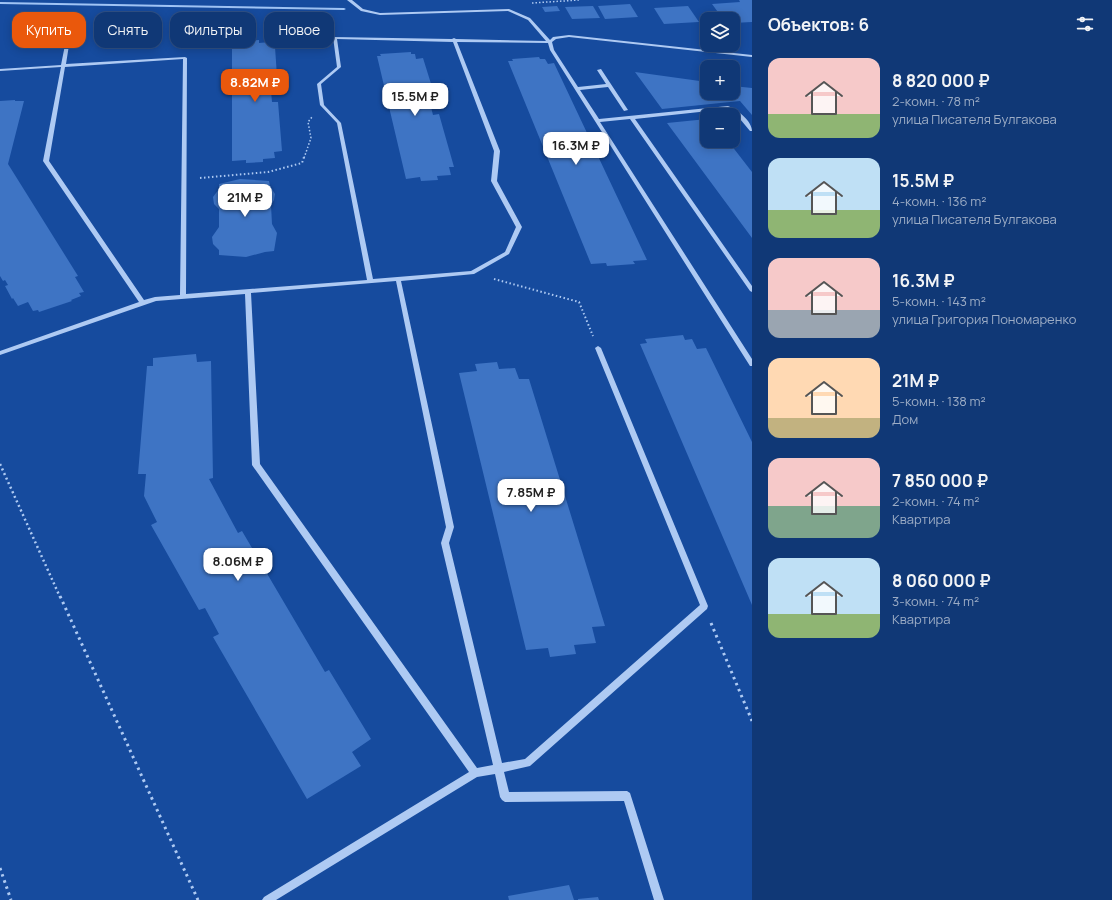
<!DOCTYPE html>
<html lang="ru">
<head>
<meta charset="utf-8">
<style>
  :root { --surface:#103876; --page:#193f7b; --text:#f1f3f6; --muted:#9cacc5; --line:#305288; --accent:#ea580c }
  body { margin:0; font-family:Manrope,sans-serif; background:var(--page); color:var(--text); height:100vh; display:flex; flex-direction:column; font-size:15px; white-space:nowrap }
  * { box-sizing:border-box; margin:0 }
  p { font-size:13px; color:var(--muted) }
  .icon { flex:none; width:22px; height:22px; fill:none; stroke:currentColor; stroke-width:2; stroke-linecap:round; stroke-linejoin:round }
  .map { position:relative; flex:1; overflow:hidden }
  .drawer { display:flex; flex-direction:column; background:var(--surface); width:360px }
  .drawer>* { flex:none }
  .banner { position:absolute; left:12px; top:12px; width:380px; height:36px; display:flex; gap:8px }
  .buttons { position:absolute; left:700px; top:12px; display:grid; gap:8px }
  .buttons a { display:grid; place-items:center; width:40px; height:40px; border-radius:8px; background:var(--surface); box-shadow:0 2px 10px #0003,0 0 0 1px var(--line); font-size:20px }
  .price { position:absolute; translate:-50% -34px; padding:0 9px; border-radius:8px; background:#fff; color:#222; font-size:13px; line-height:26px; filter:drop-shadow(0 1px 2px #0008) }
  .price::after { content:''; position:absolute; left:50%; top:24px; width:12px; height:9px; margin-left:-6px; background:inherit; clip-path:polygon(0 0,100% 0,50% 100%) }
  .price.current { background:var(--accent); color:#fff }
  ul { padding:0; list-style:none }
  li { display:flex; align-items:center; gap:12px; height:100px; padding:0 16px }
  li span { display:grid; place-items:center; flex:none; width:112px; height:80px; border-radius:12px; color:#555 }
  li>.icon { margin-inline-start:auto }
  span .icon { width:48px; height:48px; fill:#fffc; stroke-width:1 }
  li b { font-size:17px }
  h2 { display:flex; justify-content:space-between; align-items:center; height:48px; padding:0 16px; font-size:17px }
  .pill { padding:0 14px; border-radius:12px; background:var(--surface); box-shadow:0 2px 10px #0003,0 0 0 1px var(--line); font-size:14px; line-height:36px }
  .pill.current { background:var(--accent); color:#fff }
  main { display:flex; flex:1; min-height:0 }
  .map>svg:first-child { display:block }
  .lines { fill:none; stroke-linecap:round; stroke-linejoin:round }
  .stream { fill:#a0c4f5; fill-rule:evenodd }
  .building { fill:#3e74c4 }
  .path-far3 { stroke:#aecaf3; stroke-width:1.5; stroke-dasharray:1.5 2; stroke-linecap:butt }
  .path-far2 { stroke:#aecaf3; stroke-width:2; stroke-dasharray:1.5 2.5; stroke-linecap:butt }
  .path-far1 { stroke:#aecaf3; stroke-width:2.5; stroke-dasharray:2 3; stroke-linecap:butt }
  .path { stroke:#aecaf3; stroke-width:3; stroke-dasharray:2.5 4; stroke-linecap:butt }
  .minor { fill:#aecaf3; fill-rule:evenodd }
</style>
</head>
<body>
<main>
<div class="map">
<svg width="752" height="900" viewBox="0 0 752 900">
  <rect width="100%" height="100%" fill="#164b9e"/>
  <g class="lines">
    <path class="stream" d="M0,2L344,8L346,9L344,10L0,4Z"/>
  </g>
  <g class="building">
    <path d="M739,0H752V22L733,23V19H723L712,4L740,2Z"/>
    <path d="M630,4L638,17L605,19L598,6Z"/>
    <path d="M557,6L560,11L545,12L542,7Z"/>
    <path d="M593,6L600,18L572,19L565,7Z"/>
    <path d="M688,6L699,22L664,24L654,8Z"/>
    <path d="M259,40V43L270,42V47H275L278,91H271L272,102H278L282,151L274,152L275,158L263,159V162L246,163V160L232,161V45L241,44V41Z"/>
    <path d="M411,52V54H415L416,59L423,58L437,103H430L433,115L439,114L454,167H449L451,175L437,176L438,180L421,181L420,177L406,179L377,56H381L380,54Z"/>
    <path d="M539,57L540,59H545L548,64L554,63L647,260L633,261L635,264L607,266L606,263L591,264L508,61H513L512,59Z"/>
    <path d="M635,72L707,82V93H733V86L752,88V115L740,101L662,109Z"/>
    <path d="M15,100V101H24L8,164L78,276L75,277L84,292L79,293L81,296L71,300L72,301L39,312L38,310L33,311L28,302L18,306L13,298L12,299L5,286L8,285L5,280L3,281L0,276V101Z"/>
    <path d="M707,119V141H728L752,172V238L667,123Z"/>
    <path d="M240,179L269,181L270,186L275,194L274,200L271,205L272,224L277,233L274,251L265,252L246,257L219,255V250L213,244L212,237L219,227V209L214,204L213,197L219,189V184Z"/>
    <path d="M683,335L685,340L692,339L697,349L706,348L752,442V605L640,344L647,343L645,339Z"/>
    <path d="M196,354L197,362L211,361L213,478L209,479L238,533L242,531L325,672L329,670L371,739L352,752L361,766L307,799L213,637L219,634L205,608L199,610L151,525L157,522L144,496L146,474H138L147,366H153V358Z"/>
    <path d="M497,362L499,369L515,368L519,379H529L605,626L592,627L596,643L574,645L576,654L550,657L548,648L526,650L459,373L477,371L475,364Z"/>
    <path d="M569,885L574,900H509L508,896Z"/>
    <path d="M598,897L599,900H578V899Z"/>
  </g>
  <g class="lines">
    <g class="path-far3">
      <path d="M532,3L579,0"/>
      <path d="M304,158L311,138L308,122L312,117"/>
    </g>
    <g class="path-far2">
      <path d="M200,178L268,172L302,163L304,157"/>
      <path d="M494,279L579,302L593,336"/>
    </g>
    <path class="path-far1" d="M0,464L60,597"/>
    <g class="path">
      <path d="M60,596L198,900"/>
      <path d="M711,623L752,721"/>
      <path d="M0,868L11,900"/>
    </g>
    <path class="minor" d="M347,0H352L363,9L380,13L509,9L530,18L550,40L553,37L569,35L752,55V57L569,37L556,39L552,42L554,50L578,87L606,84L597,70L601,69L628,110L624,111L608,87L580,90L599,119L728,106C737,109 752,121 752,131H750L735,113L727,109L635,119L752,286V292L750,291L630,119L600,122L752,359V366H750L550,50L548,43L457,42L500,151L497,181L522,227L509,254L474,274L401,281L454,527L449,543L502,763L525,759L700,605L595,348L598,346L601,348L708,606L707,609L530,766L504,772L509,792L627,791L630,793L664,900H654L624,801L505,802L502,800L500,797L495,774L477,777L276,900H262L264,897L469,772L252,465L245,294L156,301L0,355V351L139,302L43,161L61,67L0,71V69L61,65L65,45L67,44L69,45L66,64L185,57L187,58L186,294L367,280L337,123L320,105L317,84L337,67L333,37L452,39L454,38L456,39L546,41L528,20L508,11L380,15L361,11ZM337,39L453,42L494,151L491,181L516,227L505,252L471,271L373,279L341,123L324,105L321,84L341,67ZM183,59L180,295L155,297L144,300L49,161L65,67ZM396,281L446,527L441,543L493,765L477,768L260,464L251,293Z"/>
  </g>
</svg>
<div class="buttons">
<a><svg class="icon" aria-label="layers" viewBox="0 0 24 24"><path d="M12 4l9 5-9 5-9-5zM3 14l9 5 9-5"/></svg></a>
<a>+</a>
<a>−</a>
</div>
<b class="price current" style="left:255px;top:103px">8.82M ₽</b>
<b class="price" style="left:415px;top:117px">15.5M ₽</b>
<b class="price" style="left:576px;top:166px">16.3M ₽</b>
<b class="price" style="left:245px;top:218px">21M ₽</b>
<b class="price" style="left:531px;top:513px">7.85M ₽</b>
<b class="price" style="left:238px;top:582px">8.06M ₽</b>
<div class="banner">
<a class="pill current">Купить</a>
<a class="pill">Снять</a>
<a class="pill">Фильтры</a>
<a class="pill">Новое</a>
</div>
</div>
<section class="drawer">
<h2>Объектов: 6<svg class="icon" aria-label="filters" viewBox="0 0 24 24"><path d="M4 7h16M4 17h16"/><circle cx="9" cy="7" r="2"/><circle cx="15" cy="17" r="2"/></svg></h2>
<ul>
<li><span style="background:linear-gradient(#f6c9c9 70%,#8fb573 0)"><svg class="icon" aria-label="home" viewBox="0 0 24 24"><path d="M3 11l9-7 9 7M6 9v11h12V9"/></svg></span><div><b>8 820 000 ₽</b><p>2-комн. · 78 m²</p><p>улица Писателя Булгакова</p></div></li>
<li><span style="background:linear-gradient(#bfe0f5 65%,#8fb573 0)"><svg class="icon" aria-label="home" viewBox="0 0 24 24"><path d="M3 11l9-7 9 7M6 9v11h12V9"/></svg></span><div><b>15.5M ₽</b><p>4-комн. · 136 m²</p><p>улица Писателя Булгакова</p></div></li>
<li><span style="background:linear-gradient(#f6c9c9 65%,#9aa5b1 0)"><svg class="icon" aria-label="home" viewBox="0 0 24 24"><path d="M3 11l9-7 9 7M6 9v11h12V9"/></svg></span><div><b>16.3M ₽</b><p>5-комн. · 143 m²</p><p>улица Григория Пономаренко</p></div></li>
<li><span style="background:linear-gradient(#ffd9b3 75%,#c2b280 0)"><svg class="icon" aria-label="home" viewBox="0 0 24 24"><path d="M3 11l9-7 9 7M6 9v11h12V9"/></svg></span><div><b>21M ₽</b><p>5-комн. · 138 m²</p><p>Дом</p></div></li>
<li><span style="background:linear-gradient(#f6c9c9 60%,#7fa58c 0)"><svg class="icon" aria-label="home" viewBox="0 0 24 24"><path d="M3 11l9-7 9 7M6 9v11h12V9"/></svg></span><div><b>7 850 000 ₽</b><p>2-комн. · 74 m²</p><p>Квартира</p></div></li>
<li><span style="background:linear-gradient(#bfe0f5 70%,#8fb573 0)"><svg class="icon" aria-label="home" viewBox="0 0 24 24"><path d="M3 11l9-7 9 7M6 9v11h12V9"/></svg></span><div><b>8 060 000 ₽</b><p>3-комн. · 74 m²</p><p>Квартира</p></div></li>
</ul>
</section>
</main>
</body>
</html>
